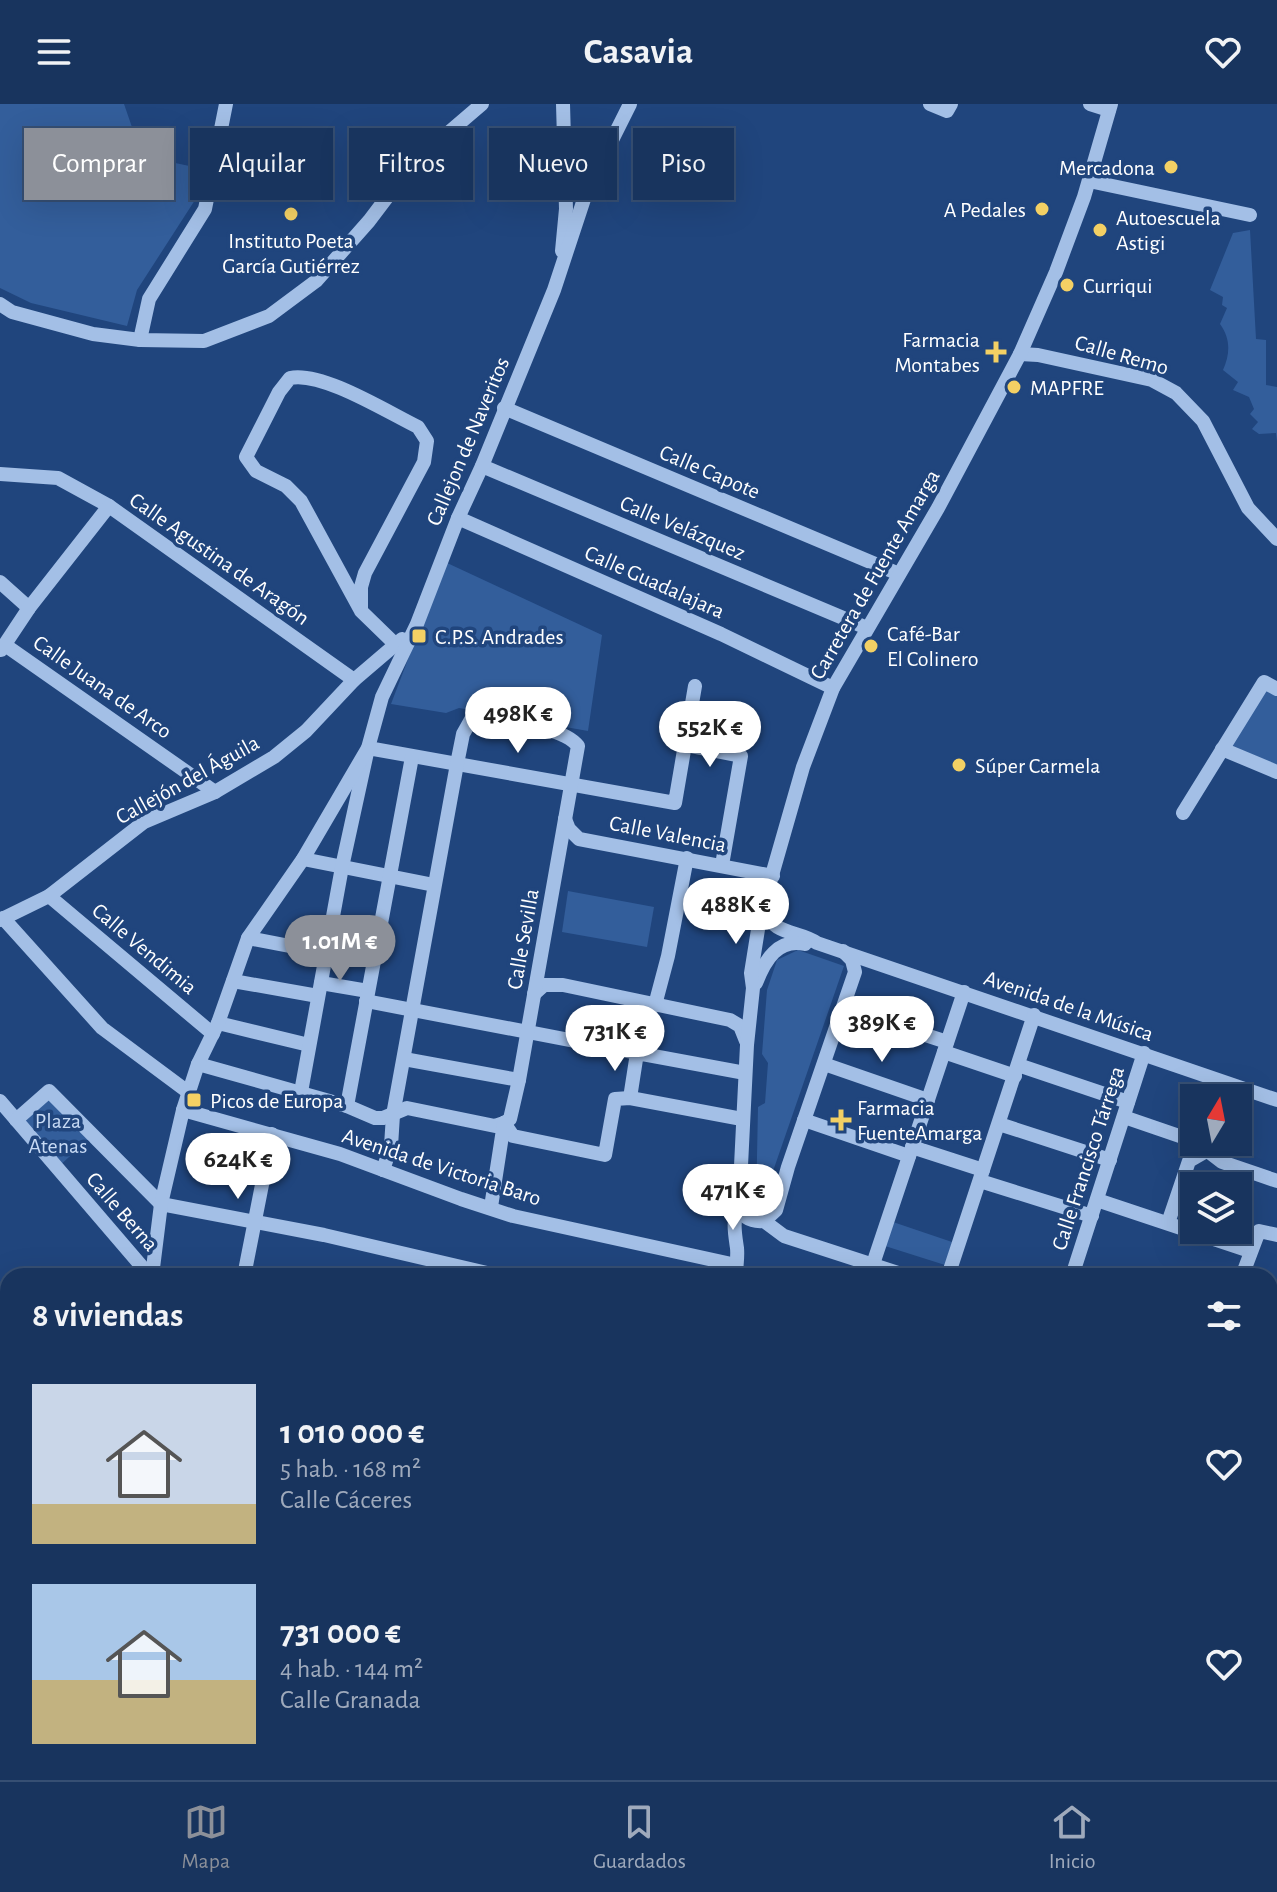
<!DOCTYPE html>
<html lang="es">
<head>
<meta charset="utf-8">
<style>
  :root { --surface:#18345e; --page:#213c64; --text:#f1f3f6; --muted:#9faabc; --line:#364f73; --accent:#8c9099 }
  body { margin:0; font-family:"Alegreya Sans",sans-serif; background:var(--page); color:var(--text); height:100vh; display:flex; flex-direction:column; font-size:30px; white-space:nowrap }
  * { box-sizing:border-box; margin:0 }
  p { font-size:26px; color:var(--muted) }
  .icon { flex:none; width:44px; height:44px; fill:none; stroke:currentColor; stroke-width:2; stroke-linecap:round; stroke-linejoin:round }
  .map { position:relative; flex:1; overflow:hidden }
  .side { position:absolute; left:0px; top:1164px; width:1278px; height:512px; display:flex; flex-direction:column; background:var(--surface); border-radius:24px 24px 0 0; box-shadow:0 8px 32px #0002,0 0 0 2px var(--line) }
  .side>* { flex:none }
  .hud { position:absolute; left:24px; top:24px; width:800px; height:72px; display:flex; gap:16px }
  .needle { width:52px; rotate:10deg }
  .fabs { position:absolute; left:1180px; top:980px; display:grid; gap:16px }
  .fabs a { display:grid; place-items:center; width:72px; height:72px; border-radius:0px; background:var(--surface); box-shadow:0 8px 32px #0002,0 0 0 2px var(--line); font-size:40px }
  .price { position:absolute; translate:-50% -68px; padding:0 18px; border-radius:28px; background:#fff; color:#222; font-size:26px; line-height:52px; filter:drop-shadow(0 2px 4px #0008) }
  .price::after { content:''; position:absolute; left:50%; top:48px; width:24px; height:18px; margin-left:-12px; background:inherit; clip-path:polygon(0 0,100% 0,50% 100%) }
  .price.selected { background:var(--accent); color:#fff }
  ul { padding:0; list-style:none }
  li { display:flex; align-items:center; gap:24px; height:200px; padding:0 32px }
  li span { display:grid; place-items:center; flex:none; width:224px; height:160px; border-radius:0px; color:#555 }
  li>.icon { margin-inline-start:auto }
  span .icon { width:96px; height:96px; fill:#fffc; stroke-width:1 }
  li b { font-size:34px }
  h2 { display:flex; justify-content:space-between; align-items:center; height:96px; padding:0 32px; font-size:34px }
  .tag { padding:0 28px; border-radius:0px; background:var(--surface); box-shadow:0 8px 32px #0002,0 0 0 2px var(--line); font-size:28px; line-height:72px }
  .tag.selected { background:var(--accent); color:#fff }
  header { display:flex; justify-content:space-between; align-items:center; height:104px; padding:0 32px; background:var(--surface); font-size:36px; font-weight:700 }
  .tab-bar { display:flex; justify-content:space-around; align-items:center; height:112px; border-top:2px solid var(--line); background:var(--surface); font-size:22px; color:var(--muted) }
  .tab-bar a { display:grid; justify-items:center; gap:4px }
  .tab-bar .selected { color:var(--accent) }
  .map>svg:first-child { display:block }
  .green { fill:#335e9b }
  .lines { fill:none; stroke-linecap:round; stroke-linejoin:round }
  .minor { stroke:#a3bfe6; stroke-width:14 }
  .poi-dot { fill:#f3d064; stroke:#20457d; stroke-width:3 }
  .labels { text-anchor:middle; stroke-width:7; stroke-linejoin:round; paint-order:stroke }
  .poi-label { font-size:22px; fill:#fff; stroke:#20457d; text-anchor:start }
  .street-label { font-size:22px; fill:#fff; stroke:#20457d }
  .park-label { font-size:22px; fill:#c7daf5; stroke:#20457d }
</style>
</head>
<body>
<header><svg class="icon" aria-label="menu" viewBox="0 0 24 24"><path d="M4 6h16M4 12h16M4 18h16"/></svg>Casavia<svg class="icon" aria-label="heart" viewBox="0 0 24 24"><path d="M12 20l-8-8c-3-5 5-10 8-4 3-6 11-1 8 4z"/></svg></header>
<div class="map">
<svg width="1277" height="1676" viewBox="0 0 1277 1676">
  <rect width="100%" height="100%" fill="#20457d"/>
  <g class="green">
    <path d="M0,0H124L142,52L199,64L195,96L137,186L127,222L31,199L0,184Z"/>
    <path d="M1250,126L1256,235L1266,236V281L1277,283V337L1276,329L1259,330L1252,325L1258,318L1250,310L1254,305L1249,293L1233,286L1238,278L1223,266C1230,250 1231,235 1220,220L1227,204L1222,201L1223,193L1210,186L1233,129Z"/>
    <path d="M445,458L602,531L588,627L459,604L446,609L391,600Z"/>
    <path d="M1265,585L1277,591V661L1231,643Z"/>
    <path d="M568,787L654,803L647,843L562,828Z"/>
    <path d="M798,846L844,862L761,1102L756,1101L758,1003L765,999L768,959L762,950L767,886L777,856Z"/>
    <path d="M49,987L93,1031L57,1064L16,1016Z"/>
    <path d="M893,1118L952,1138L945,1161L885,1142Z"/>
    <path d="M1270,1271L1277,1274V1349L1270,1371Z"/>
  </g>
  <g class="lines">
    <g class="minor">
      <path d="M930,0L947,7L951,0"/>
      <path d="M1090,0L1109,6"/>
      <path d="M1089,77L1250,111"/>
      <path d="M562,147L566,105L563,0"/>
      <path d="M0,200L12,208L93,230L140,236L204,237L269,212L316,177L369,117L413,59L482,0"/>
      <path d="M140,236L149,195L205,105L226,0"/>
      <path d="M1020,250L1038,251L1152,276L1176,289L1203,317L1248,404L1277,435"/>
      <path d="M504,304L899,470"/>
      <path d="M482,362L867,524"/>
      <path d="M0,370L58,374L109,402L354,576"/>
      <path d="M458,414L721,530L833,584"/>
      <path d="M0,478L29,504"/>
      <path d="M361,507V483L365,469L424,358L427,337L418,323C387,308 322,267 290,274L279,288L246,353L256,367L286,382L301,397L361,507L396,541"/>
      <path d="M5,541L215,688"/>
      <path d="M1,546L29,504L109,402"/>
      <path d="M685,641L741,652L722,761"/>
      <path d="M1222,645L1277,668"/>
      <path d="M1183,709L1264,578L1277,585"/>
      <path d="M565,715L569,725L579,735L773,772"/>
      <path d="M303,755L434,781"/>
      <path d="M49,792L213,930"/>
      <path d="M764,806C774,832 798,826 817,839L1277,996"/>
      <path d="M3,814L102,924L188,988"/>
      <path d="M0,816L49,792L144,718L215,688L274,653L306,627L354,576L402,535"/>
      <path d="M248,834L326,849"/>
      <path d="M233,877L318,892"/>
      <path d="M321,879L368,887"/>
      <path d="M756,879C765,856 778,834 805,840"/>
      <path d="M534,890L544,881H563L730,916L740,922L746,937"/>
      <path d="M366,897L637,949L648,900"/>
      <path d="M655,901L668,852L687,754"/>
      <path d="M843,904L947,938"/>
      <path d="M218,919L309,941"/>
      <path d="M944,948L1015,972"/>
      <path d="M404,955L519,976"/>
      <path d="M198,960L347,1002L375,1014H383L407,1004L495,1022L504,1019"/>
      <path d="M824,960L928,996"/>
      <path d="M1018,961L1128,998"/>
      <path d="M301,988L342,763L368,644L675,699L695,582"/>
      <path d="M630,994L637,949L745,969"/>
      <path d="M0,997L150,1172"/>
      <path d="M347,1002L412,653"/>
      <path d="M183,1006L340,1050L461,1095L513,1112L736,1161"/>
      <path d="M1124,1013L1194,1037"/>
      <path d="M16,1016L49,987L161,1100L324,1131L500,1172"/>
      <path d="M804,1016L909,1052"/>
      <path d="M504,1019L513,1032L605,1051L615,995L630,994L742,1015"/>
      <path d="M999,1020L1110,1056"/>
      <path d="M1196,1038L1222,1058L1277,1077"/>
      <path d="M912,1043L983,1066"/>
      <path d="M383,1066L391,1042L393,1011L457,660L463,630L472,614H482C507,619 563,622 578,642L519,976L510,1015L504,1019"/>
      <path d="M980,1077L1092,1112"/>
      <path d="M1097,1096L1250,1147"/>
      <path d="M739,1102C743,1115 752,1118 764,1117L776,1106L788,1063L855,868L852,856L843,847"/>
      <path d="M491,1103L504,1019"/>
      <path d="M764,1117L784,1132L907,1172"/>
      <path d="M1168,1119L1189,1057L1222,1038"/>
      <path d="M152,1172L161,1100L183,1006L198,960L218,919L248,834L303,755L368,644L382,593L417,520L458,414L482,362L554,186L587,86L630,0"/>
      <path d="M244,1172L272,1030"/>
      <path d="M736,1172C736,1163 738,1153 737,1144C735,1130 732,1116 739,1102L747,941L753,884L751,869L760,813L803,663L833,584L938,404L1020,250L1056,168L1084,93L1111,0"/>
      <path d="M869,1172L964,888"/>
      <path d="M948,1172L1034,911"/>
      <path d="M1072,1172L1144,949"/>
      <path d="M1242,1172L1259,1127L1277,1131"/>
      <path d="M1270,1261L1277,1263"/>
      <path d="M1270,1421L1277,1402"/>
      <path d="M1270,1451L1277,1453"/>
      <path d="M1270,1637L1277,1642"/>
      <path d="M737,1668V1676"/>
      <path d="M151,1676L153,1668"/>
      <path d="M297,1676L299,1668"/>
      <path d="M376,1676L378,1668"/>
      <path d="M458,1676L460,1668"/>
      <path d="M531,1676L533,1668"/>
    </g>
  </g>
  <g class="poi-dot">
    <circle cx="1171" cy="63" r="8"/>
    <circle cx="1042" cy="105" r="8"/>
    <circle cx="291" cy="110" r="8"/>
    <circle cx="1100" cy="126" r="8"/>
    <circle cx="1067" cy="181" r="8"/>
    <path d="M992 236h8v8h8v8h-8v8h-8v-8h-8v-8h8z"/>
    <circle cx="1014" cy="283" r="8"/>
    <rect x="411" y="524" width="16" height="16" rx="4"/>
    <circle cx="871" cy="542" r="8"/>
    <circle cx="959" cy="661" r="8"/>
    <rect x="186" y="988" width="16" height="16" rx="4"/>
    <path d="M837 1004h8v8h8v8h-8v8h-8v-8h-8v-8h8z"/>
  </g>
  <g class="labels">
    <g class="poi-label">
      <text x="1155" y="71" text-anchor="end">Mercadona</text>
      <text x="1026" y="113" text-anchor="end">A Pedales</text>
      <text x="1116" y="121">Autoescuela<tspan x="1116" dy="25">Astigi</tspan></text>
      <text x="291" y="144" text-anchor="middle">Instituto Poeta<tspan x="291" dy="25">García Gutiérrez</tspan></text>
      <text x="1083" y="189">Curriqui</text>
      <text x="980" y="243" text-anchor="end">Farmacia<tspan x="980" dy="25">Montabes</tspan></text>
      <text x="1030" y="291">MAPFRE</text>
      <text x="887" y="537">Café-Bar<tspan x="887" dy="25">El Colinero</tspan></text>
      <text x="435" y="540">C.P.S. Andrades</text>
      <text x="975" y="669">Súper Carmela</text>
      <text x="210" y="1004">Picos de Europa</text>
      <text x="857" y="1011">Farmacia<tspan x="857" dy="25">FuenteAmarga</tspan></text>
    </g>
    <g class="street-label">
      <text transform="translate(1122 250) rotate(16)" y="8">Calle Remo</text>
      <text transform="translate(467 337) rotate(-67)" y="8">Callejon de Naveritos</text>
      <text transform="translate(710 367) rotate(23)" y="8">Calle Capote</text>
      <text transform="translate(683 423) rotate(23)" y="8">Calle Velázquez</text>
      <text transform="translate(220 454) rotate(35)" y="8">Calle Agustina de Aragón</text>
      <text transform="translate(874 470) rotate(-60)" y="8">Carretera de Fuente Amarga</text>
      <text transform="translate(655 477) rotate(24)" y="8">Calle Guadalajara</text>
      <text transform="translate(103 582) rotate(35)" y="8">Calle Juana de Arco</text>
      <text transform="translate(187 675) rotate(-29)" y="8">Callejón del Águila</text>
      <text transform="translate(668 729) rotate(11)" y="8">Calle Valencia</text>
      <text transform="translate(522 835) rotate(-80)" y="8">Calle Sevilla</text>
      <text transform="translate(145 844) rotate(40)" y="8">Calle Vendimia</text>
      <text transform="translate(1069 901) rotate(19)" y="8">Avenida de la Música</text>
      <text transform="translate(1087 1054) rotate(-72)" y="8">Calle Francisco Tárrega</text>
      <text transform="translate(442 1062) rotate(18)" y="8">Avenida de Victoria Baro</text>
      <text transform="translate(123 1107) rotate(49)" y="8">Calle Berna</text>
    </g>
    <g class="park-label">
      <text x="58" y="1024">Plaza<tspan x="58" dy="25">Atenas</tspan></text>
    </g>
  </g>
</svg>
<div class="fabs">
<a><svg class="needle" viewBox="-14 -14 28 28"><path d="M0-13l5 13h-10z" fill="#e53935"/><path d="M0 13l5-13h-10z" fill="#9faabc"/></svg></a>
<a><svg class="icon" aria-label="layers" viewBox="0 0 24 24"><path d="M12 4l9 5-9 5-9-5zM3 14l9 5 9-5"/></svg></a>
</div>
<b class="price" style="left:518px;top:651px">498K €</b>
<b class="price" style="left:710px;top:665px">552K €</b>
<b class="price" style="left:736px;top:842px">488K €</b>
<b class="price selected" style="left:340px;top:879px">1.01M €</b>
<b class="price" style="left:882px;top:960px">389K €</b>
<b class="price" style="left:615px;top:969px">731K €</b>
<b class="price" style="left:238px;top:1097px">624K €</b>
<b class="price" style="left:733px;top:1128px">471K €</b>
<div class="hud">
<a class="tag selected">Comprar</a>
<a class="tag">Alquilar</a>
<a class="tag">Filtros</a>
<a class="tag">Nuevo</a>
<a class="tag">Piso</a>
</div>
<section class="side">
<h2>8 viviendas<svg class="icon" aria-label="filters" viewBox="0 0 24 24"><path d="M4 7h16M4 17h16"/><circle cx="9" cy="7" r="2"/><circle cx="15" cy="17" r="2"/></svg></h2>
<ul>
<li><span style="background:linear-gradient(#c9d6e8 75%,#c2b280 0)"><svg class="icon" aria-label="home" viewBox="0 0 24 24"><path d="M3 11l9-7 9 7M6 9v11h12V9"/></svg></span><div><b>1 010 000 €</b><p>5 hab. · 168 m²</p><p>Calle Cáceres</p></div><svg class="icon" aria-label="heart" viewBox="0 0 24 24"><path d="M12 20l-8-8c-3-5 5-10 8-4 3-6 11-1 8 4z"/></svg></li>
<li><span style="background:linear-gradient(#a9c7e8 60%,#c2b280 0)"><svg class="icon" aria-label="home" viewBox="0 0 24 24"><path d="M3 11l9-7 9 7M6 9v11h12V9"/></svg></span><div><b>731 000 €</b><p>4 hab. · 144 m²</p><p>Calle Granada</p></div><svg class="icon" aria-label="heart" viewBox="0 0 24 24"><path d="M12 20l-8-8c-3-5 5-10 8-4 3-6 11-1 8 4z"/></svg></li>
</ul>
</section>
</div>
<nav class="tab-bar">
<a class="selected"><svg class="icon" aria-label="map" viewBox="0 0 24 24"><path d="M3 6l6-2 6 2 6-2v14l-6 2-6-2-6 2zM9 4v14M15 6v14"/></svg>Mapa</a>
<a><svg class="icon" aria-label="saved" viewBox="0 0 24 24"><path d="M7 4h10v16l-5-4-5 4z"/></svg>Guardados</a>
<a><svg class="icon" aria-label="home" viewBox="0 0 24 24"><path d="M3 11l9-7 9 7M6 9v11h12V9"/></svg>Inicio</a>
</nav>
</body>
</html>
